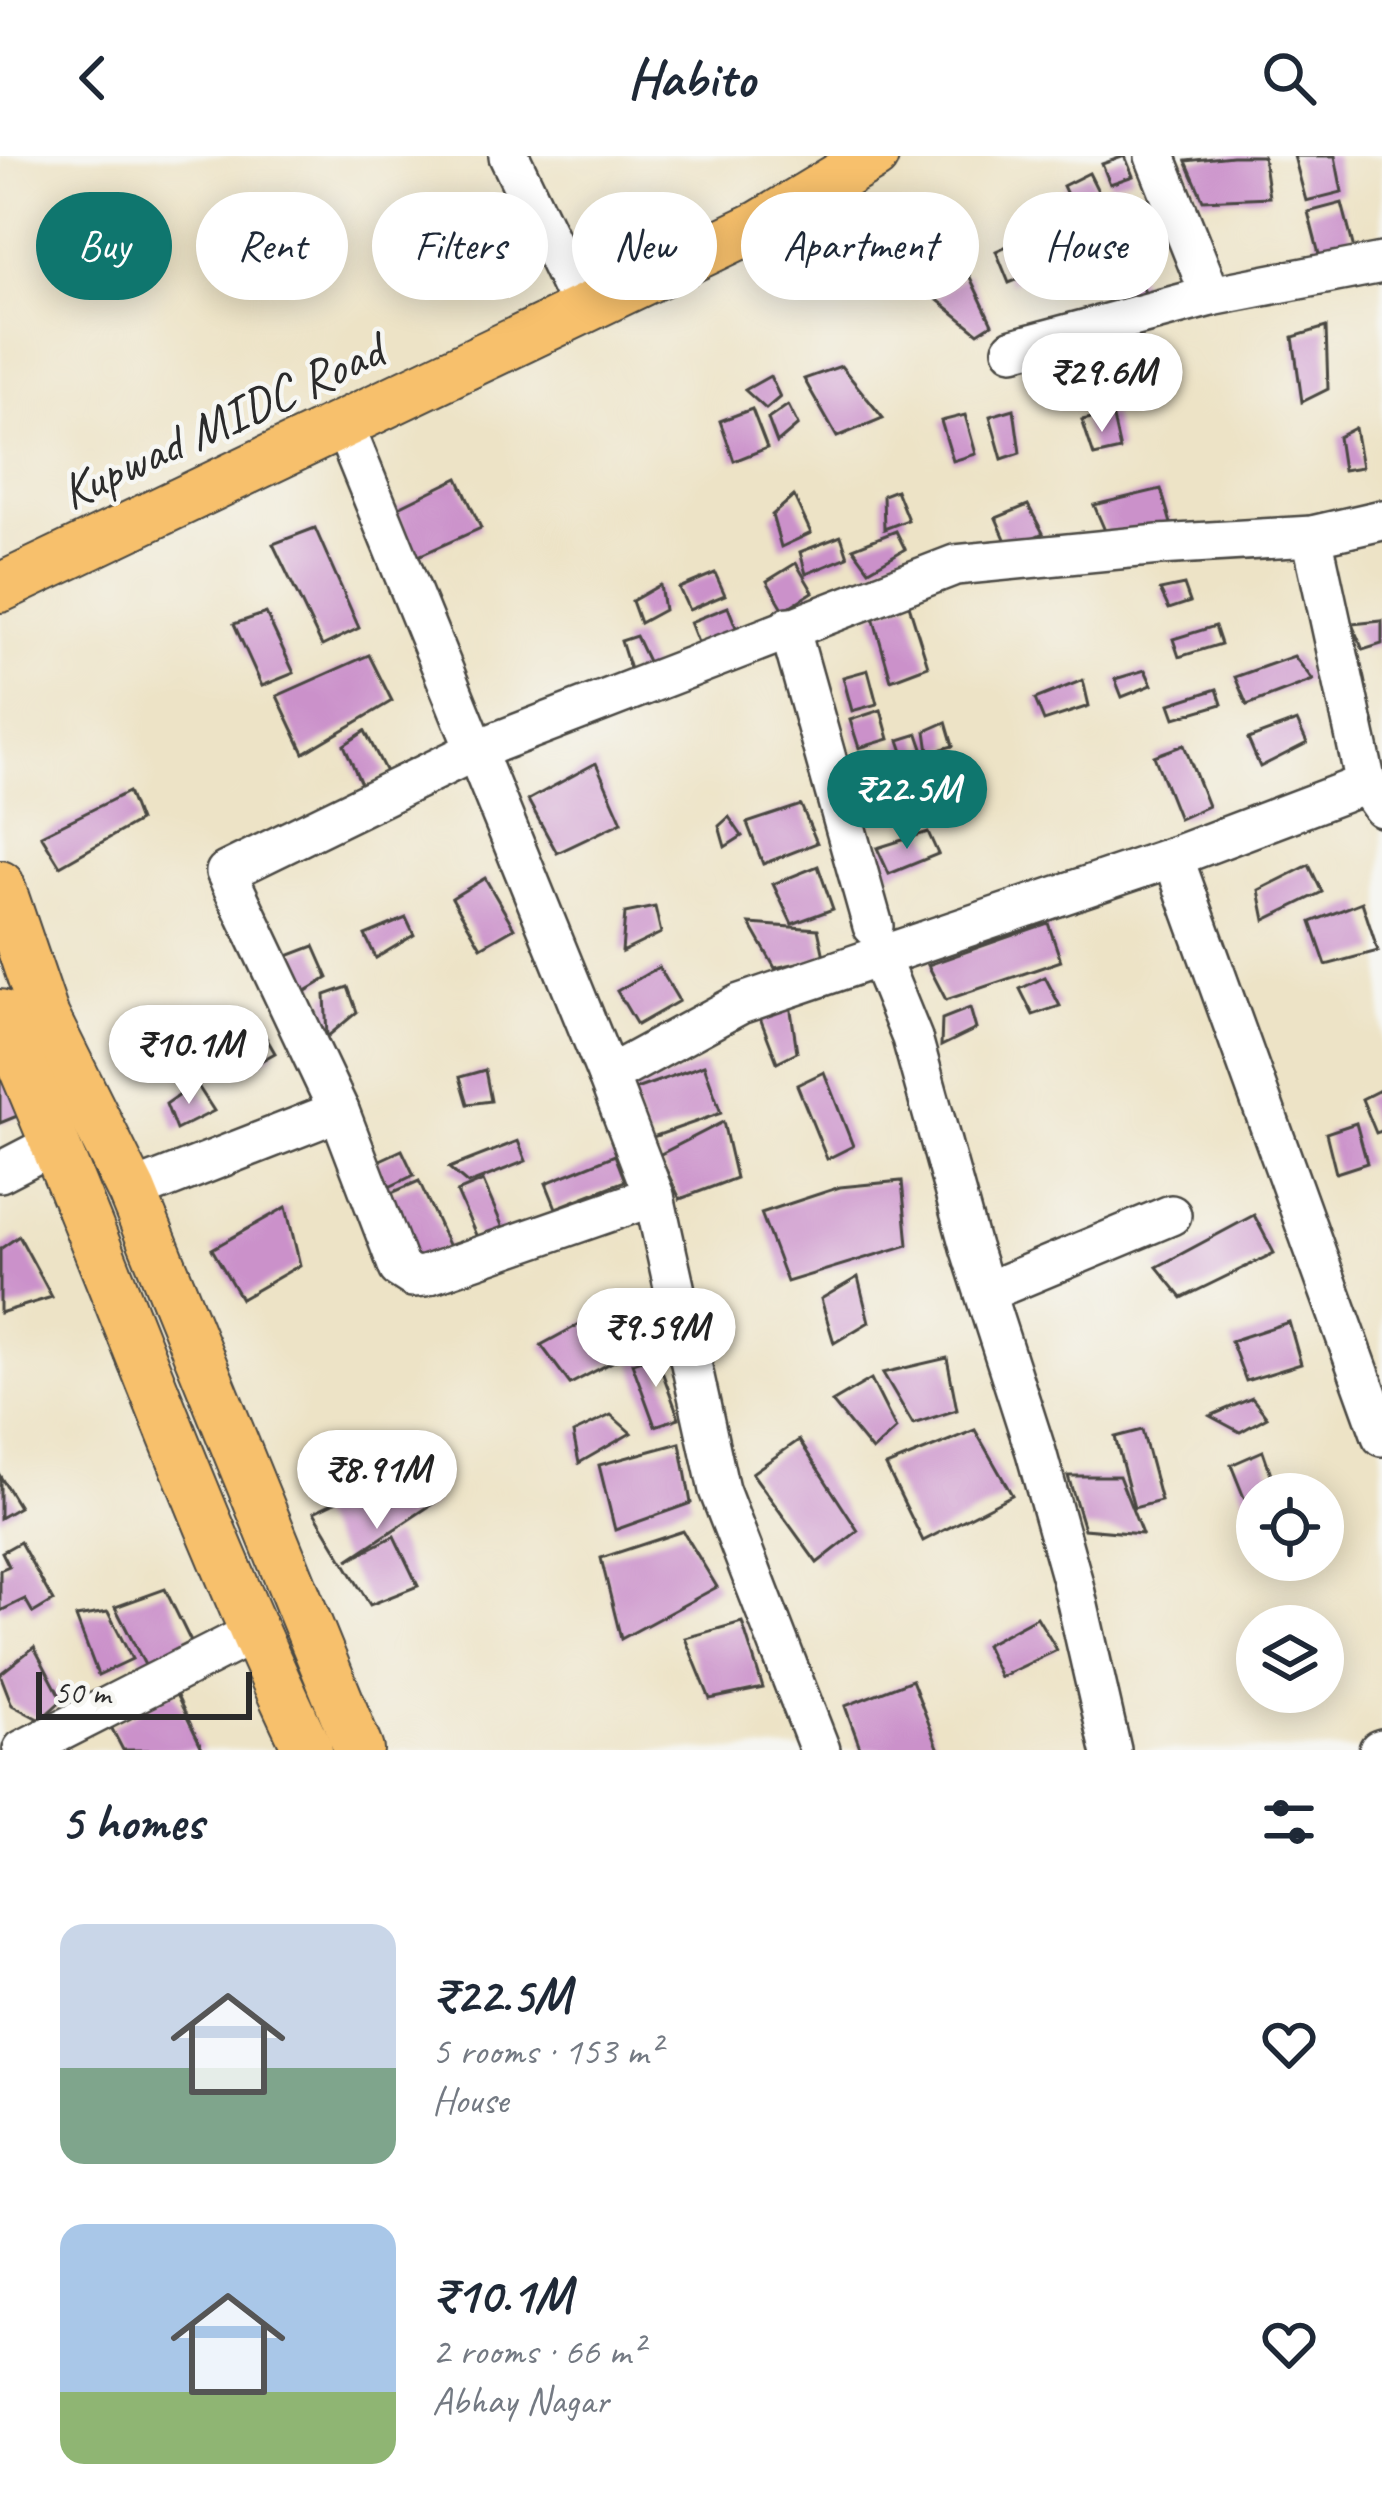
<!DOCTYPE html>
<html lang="en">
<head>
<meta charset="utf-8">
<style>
  :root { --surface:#fff; --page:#f2f2f3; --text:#1f2937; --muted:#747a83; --accent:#0f766e }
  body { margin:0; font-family:Caveat,sans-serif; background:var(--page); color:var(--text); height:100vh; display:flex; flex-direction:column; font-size:45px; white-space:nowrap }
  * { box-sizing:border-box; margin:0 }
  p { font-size:39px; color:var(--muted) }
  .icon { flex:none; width:66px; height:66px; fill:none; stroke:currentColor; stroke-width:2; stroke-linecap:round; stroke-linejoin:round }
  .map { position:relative; height:1594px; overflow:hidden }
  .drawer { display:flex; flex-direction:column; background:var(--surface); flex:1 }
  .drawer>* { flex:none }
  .guide { position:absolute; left:36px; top:36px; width:1311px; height:108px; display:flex; gap:24px }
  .fabs { position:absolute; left:1236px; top:1317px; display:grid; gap:24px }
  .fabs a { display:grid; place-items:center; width:108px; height:108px; border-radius:50%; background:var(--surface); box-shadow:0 6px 30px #0003; font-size:60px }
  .scale { position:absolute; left:36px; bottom:30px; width:216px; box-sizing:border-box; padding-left:12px; border:6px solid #2b2b2b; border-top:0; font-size:33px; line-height:42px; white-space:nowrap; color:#2b2b2b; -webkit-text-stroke:9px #f6f6f2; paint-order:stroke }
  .price { position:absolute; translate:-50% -102px; padding:0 27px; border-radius:42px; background:#fff; color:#222; font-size:39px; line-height:78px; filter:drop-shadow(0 3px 6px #0008) }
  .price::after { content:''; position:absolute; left:50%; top:72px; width:36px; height:27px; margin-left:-18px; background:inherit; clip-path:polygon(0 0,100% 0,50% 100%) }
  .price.on { background:var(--accent); color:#fff }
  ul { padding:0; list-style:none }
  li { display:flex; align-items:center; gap:36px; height:300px; padding:0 60px }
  li span { display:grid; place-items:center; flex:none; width:336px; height:240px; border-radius:24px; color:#555 }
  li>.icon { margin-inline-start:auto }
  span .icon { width:144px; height:144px; fill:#fffc; stroke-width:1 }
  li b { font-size:51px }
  h2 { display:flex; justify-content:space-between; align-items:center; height:144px; padding:0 60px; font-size:51px }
  .tag { padding:0 42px; border-radius:54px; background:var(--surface); box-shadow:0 6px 30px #0003; font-size:42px; line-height:108px }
  .tag.on { background:var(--accent); color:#fff }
  header { display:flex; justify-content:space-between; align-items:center; height:156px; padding:0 60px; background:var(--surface); font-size:54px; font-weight:700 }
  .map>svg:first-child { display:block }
  .building { fill:#cb91ca }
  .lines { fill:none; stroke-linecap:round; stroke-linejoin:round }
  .minor-casing { stroke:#484742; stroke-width:44 }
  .major-casing { stroke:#484742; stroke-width:52 }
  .minor { stroke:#fff; stroke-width:39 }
  .major { stroke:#f7c06c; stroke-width:48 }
  .labels { text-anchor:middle; stroke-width:9; stroke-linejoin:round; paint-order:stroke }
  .street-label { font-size:51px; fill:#2b2b2b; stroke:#f6f6f2 }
</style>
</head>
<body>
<header><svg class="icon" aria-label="back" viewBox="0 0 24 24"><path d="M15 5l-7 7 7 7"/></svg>Habito<svg class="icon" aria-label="search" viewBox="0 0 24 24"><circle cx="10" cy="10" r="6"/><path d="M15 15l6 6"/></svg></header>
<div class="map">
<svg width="1382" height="1594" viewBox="0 0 1382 1594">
  <rect width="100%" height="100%" fill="#f6f6f2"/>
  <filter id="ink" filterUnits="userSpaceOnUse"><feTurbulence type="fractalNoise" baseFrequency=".00833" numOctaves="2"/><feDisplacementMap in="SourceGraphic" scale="24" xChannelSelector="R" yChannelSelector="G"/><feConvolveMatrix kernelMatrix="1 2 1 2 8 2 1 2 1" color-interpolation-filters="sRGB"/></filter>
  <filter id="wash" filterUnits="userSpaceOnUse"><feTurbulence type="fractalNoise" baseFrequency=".004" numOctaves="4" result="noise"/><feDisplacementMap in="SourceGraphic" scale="48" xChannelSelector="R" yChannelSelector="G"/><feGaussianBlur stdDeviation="2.7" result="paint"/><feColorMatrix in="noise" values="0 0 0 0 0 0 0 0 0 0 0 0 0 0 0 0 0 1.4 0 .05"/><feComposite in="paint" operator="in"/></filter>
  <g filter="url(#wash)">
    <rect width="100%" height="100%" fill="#ede3c6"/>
    <g id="blocks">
      <g class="building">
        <path d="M1125,0L1133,20L1110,28L1102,8Z"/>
        <path d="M1232,0H1263L1269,41L1203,44L1186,5Z"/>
        <path d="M1294,0H1335L1342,36L1306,45Z"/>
        <path d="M1089,17L1102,43L1075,56L1063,30Z"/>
        <path d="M1342,47L1355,97L1321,106L1308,56Z"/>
        <path d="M1075,56L1091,88L1062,104L1052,72Z"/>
        <path d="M1025,82L1041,114L1009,127L996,95Z"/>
        <path d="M1133,109L1146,139L1122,149L1109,119Z"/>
        <path d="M968,117L992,168L978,177L934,141Z"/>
        <path d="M1326,171L1328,233L1302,246L1293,181Z"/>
        <path d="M841,210L883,262L837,281L804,223Z"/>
        <path d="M770,220L780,241L766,253L745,234Z"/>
        <path d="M788,249L798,269L777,287L768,263Z"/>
        <path d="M752,253L767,292L734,305L720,265Z"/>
        <path d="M1014,253L1020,297L1002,303L990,260Z"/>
        <path d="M1112,258L1120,294L1094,300L1082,264Z"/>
        <path d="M965,259L976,298L953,305L941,265Z"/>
        <path d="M1355,272L1362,311L1343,314L1338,281Z"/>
        <path d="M458,322L481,372L416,401L395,353Z"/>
        <path d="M1161,333L1172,371L1106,377L1094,349Z"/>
        <path d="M896,334L908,364L884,373L883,339Z"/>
        <path d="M794,340L811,377L781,391L772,359Z"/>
        <path d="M1028,349L1043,377L1009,392L996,362Z"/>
        <path d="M315,372L359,472L322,490L273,388Z"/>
        <path d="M896,375L905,393L869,414L853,392Z"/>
        <path d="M841,380L848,401L806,418L800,396Z"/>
        <path d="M796,407L813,436L784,454L767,425Z"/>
        <path d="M715,417L725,439L689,454L679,432Z"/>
        <path d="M660,429L664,454L640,467L632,445Z"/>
        <path d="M1184,429L1190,446L1169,453L1160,434Z"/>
        <path d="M908,446L928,510L891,524L872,457Z"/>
        <path d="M728,451L739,479L701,494L690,466Z"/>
        <path d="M266,457L294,517L262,530L234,468Z"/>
        <path d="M1382,465V488L1363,494L1352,468Z"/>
        <path d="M1215,470L1221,488L1179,501L1173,483Z"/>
        <path d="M636,480L653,516L633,523L621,485Z"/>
        <path d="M369,499L392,545L304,597L277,540Z"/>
        <path d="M1294,500L1313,524L1247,549L1235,521Z"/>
        <path d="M868,514L877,548L852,555L843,521Z"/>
        <path d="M1145,514L1152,529L1122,541L1115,523Z"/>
        <path d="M1083,524L1089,550L1044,565L1035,543Z"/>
        <path d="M1217,533L1222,548L1175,562L1170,548Z"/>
        <path d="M881,554L889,583L859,592L850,564Z"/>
        <path d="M1297,565L1307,587L1260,611L1248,583Z"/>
        <path d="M946,566L953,590L942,593V600L930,603L926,575Z"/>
        <path d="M365,575L386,616L362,630L344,589Z"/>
        <path d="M918,578L930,613L911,619L899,584Z"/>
        <path d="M1184,589L1208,650L1179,663L1154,600Z"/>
        <path d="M596,607L622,666L557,697L528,644Z"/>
        <path d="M128,636L139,665L60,710L41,679Z"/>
        <path d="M801,649L817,687L763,708L747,667Z"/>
        <path d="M729,661L742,680L725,691L719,670Z"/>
        <path d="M928,676L938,698L889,718L877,692Z"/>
        <path d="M1309,709L1322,736L1265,764L1259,734Z"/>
        <path d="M818,710L833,753L792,768L773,728Z"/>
        <path d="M485,722L514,772L481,791L452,742Z"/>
        <path d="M1362,746L1378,795L1326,809L1311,766Z"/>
        <path d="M655,751L661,777L622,796L625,757Z"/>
        <path d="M406,762L414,779L376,802L365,779Z"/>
        <path d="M1048,767L1061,805L946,844L928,809Z"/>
        <path d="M750,768L818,773L824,801L775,812Z"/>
        <path d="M314,790L328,822L294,842L277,804Z"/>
        <path d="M659,811L679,845L637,869L617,835Z"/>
        <path d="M1045,821L1060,850L1033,859L1020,833Z"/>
        <path d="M348,831L357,856L327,881L325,839Z"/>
        <path d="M790,848L797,896L777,906L757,854Z"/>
        <path d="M970,852L976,873L941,890L942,863Z"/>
        <path d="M264,878L275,897L250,911L239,892Z"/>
        <path d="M704,909L721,957L647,983L630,935Z"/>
        <path d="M0,914L32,954L0,967Z"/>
        <path d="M485,914L491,945L468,948L460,921Z"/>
        <path d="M824,916L853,990L827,1003L797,929Z"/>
        <path d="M196,927L214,955L176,974L166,948Z"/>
        <path d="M1382,933V975L1376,977L1362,943Z"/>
        <path d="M723,966L736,1022L680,1043L659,999Z"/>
        <path d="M1356,967L1367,1007L1336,1017L1326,977Z"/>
        <path d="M518,985L526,1005L468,1028L449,1012Z"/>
        <path d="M402,994L414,1019L385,1033L376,1006Z"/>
        <path d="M615,999L625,1025L556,1052L546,1027Z"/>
        <path d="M419,1025L449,1091L412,1107L382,1041Z"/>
        <path d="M483,1025L509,1086L484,1097L457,1036Z"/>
        <path d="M902,1025L908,1089L787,1126L761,1057L840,1031Z"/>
        <path d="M286,1051L300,1109L241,1143L212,1093Z"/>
        <path d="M1254,1059L1274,1097L1182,1142L1157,1111Z"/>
        <path d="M19,1080L52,1141L0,1157V1093Z"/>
        <path d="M858,1121L869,1166L834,1187L821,1143Z"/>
        <path d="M628,1142L645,1189L570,1228L541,1189Z"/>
        <path d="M1289,1166L1301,1208L1246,1225L1231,1185Z"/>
        <path d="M656,1199L679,1262L655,1270L632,1207Z"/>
        <path d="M947,1202L957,1254L913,1268L883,1217Z"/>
        <path d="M871,1223L896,1273L872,1295L832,1246Z"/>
        <path d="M1252,1242L1267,1261L1240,1276L1210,1260Z"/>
        <path d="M611,1259L631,1277L579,1307L573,1277Z"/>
        <path d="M975,1274L1012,1339L923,1385L886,1310Z"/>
        <path d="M1142,1274L1161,1345L1134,1352L1115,1281Z"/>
        <path d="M799,1284L858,1375L817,1407L752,1317Z"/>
        <path d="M680,1287L691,1347L615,1374L599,1309Z"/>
        <path d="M1263,1295L1278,1338H1257V1355L1251,1359L1231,1309Z"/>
        <path d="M415,1308L434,1347L348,1404L394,1380L418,1430L370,1449L314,1356Z"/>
        <path d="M0,1320L19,1351L0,1362Z"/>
        <path d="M1068,1320H1119L1142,1378L1084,1373Z"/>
        <path d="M683,1375L717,1431L621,1483L601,1402Z"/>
        <path d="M20,1386L53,1445L33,1457L25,1443L0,1455V1414L9,1410L2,1396Z"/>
        <path d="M165,1433L194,1492L146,1511L115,1451Z"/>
        <path d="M108,1456L132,1503L98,1519L76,1461Z"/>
        <path d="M1037,1461L1057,1494L1000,1521L985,1489Z"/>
        <path d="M742,1466L763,1532L710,1543L685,1482Z"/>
        <path d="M34,1491L62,1544L40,1564L12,1549L0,1518Z"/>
        <path d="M912,1524L939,1594H861L845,1550Z"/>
        <path d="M174,1534L203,1594H123L111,1571Z"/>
      </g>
    </g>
  </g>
  <g filter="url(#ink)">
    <use href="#blocks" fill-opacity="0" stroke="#484742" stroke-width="3"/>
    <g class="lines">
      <g class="minor-casing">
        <g id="minor">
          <path d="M509,0L583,155"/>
          <path d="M1155,0L1211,140"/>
          <path d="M1013,193L1211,140L1382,107"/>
          <path d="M344,270L608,920"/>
          <path d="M1312,380L1366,628L1382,651"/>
          <path d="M789,471L873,770"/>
          <path d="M1173,701L1382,1280"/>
          <path d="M879,801L912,882L970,1091L1036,1296L1072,1424L1111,1594"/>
          <path d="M0,1016L56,987"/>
          <path d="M132,1036L339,955"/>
          <path d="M654,1040L424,1120L413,1121L399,1112L339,955L226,716L476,594L955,409L1159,389L1312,380L1382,364"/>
          <path d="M986,1136L1171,1059"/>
          <path d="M23,1594L253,1477"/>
          <path d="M820,1594L719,1334L654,1040L608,920L740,848L1173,701L1366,628"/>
          <path d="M1379,1594L1382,1593"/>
        </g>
      </g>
      <g class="major-casing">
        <g id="major">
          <path d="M0,432L760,69L874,0"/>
          <path d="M0,729L45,861L132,1036L359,1594"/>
          <path d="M0,858C107,1102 194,1354 308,1594"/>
        </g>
      </g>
      <use href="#minor" class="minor"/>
      <use href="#major" class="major"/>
    </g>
  </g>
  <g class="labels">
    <g class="street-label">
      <text transform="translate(221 264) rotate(-25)" y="18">Kupwad MIDC Road</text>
    </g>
  </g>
</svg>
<div class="fabs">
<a><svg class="icon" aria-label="locate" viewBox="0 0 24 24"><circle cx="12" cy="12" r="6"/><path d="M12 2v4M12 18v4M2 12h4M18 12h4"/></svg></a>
<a><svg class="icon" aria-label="layers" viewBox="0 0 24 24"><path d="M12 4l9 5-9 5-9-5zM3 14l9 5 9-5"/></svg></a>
</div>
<div class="scale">50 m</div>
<b class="price" style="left:1102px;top:279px">₹29.6M</b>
<b class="price on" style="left:907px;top:696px">₹22.5M</b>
<b class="price" style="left:189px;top:951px">₹10.1M</b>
<b class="price" style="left:656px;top:1234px">₹9.59M</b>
<b class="price" style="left:377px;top:1376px">₹8.91M</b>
<div class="guide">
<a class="tag on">Buy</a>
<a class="tag">Rent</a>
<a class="tag">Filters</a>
<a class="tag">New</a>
<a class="tag">Apartment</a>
<a class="tag">House</a>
</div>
</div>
<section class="drawer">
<h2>5 homes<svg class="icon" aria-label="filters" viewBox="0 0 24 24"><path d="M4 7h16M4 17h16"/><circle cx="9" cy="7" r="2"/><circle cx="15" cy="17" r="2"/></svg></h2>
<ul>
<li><span style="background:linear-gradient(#c9d6e8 60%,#7fa58c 0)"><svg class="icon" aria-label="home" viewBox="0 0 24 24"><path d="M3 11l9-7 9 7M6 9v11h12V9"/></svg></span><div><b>₹22.5M</b><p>5 rooms · 153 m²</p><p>House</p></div><svg class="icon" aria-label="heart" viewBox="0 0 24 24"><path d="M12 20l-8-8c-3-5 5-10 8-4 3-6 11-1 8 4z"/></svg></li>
<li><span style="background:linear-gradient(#a9c7e8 70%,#8fb573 0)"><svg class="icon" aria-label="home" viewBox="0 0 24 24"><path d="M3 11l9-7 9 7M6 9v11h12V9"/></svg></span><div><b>₹10.1M</b><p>2 rooms · 66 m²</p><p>Abhay Nagar</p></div><svg class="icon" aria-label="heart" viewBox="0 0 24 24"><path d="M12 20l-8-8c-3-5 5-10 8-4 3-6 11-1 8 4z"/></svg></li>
</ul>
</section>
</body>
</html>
